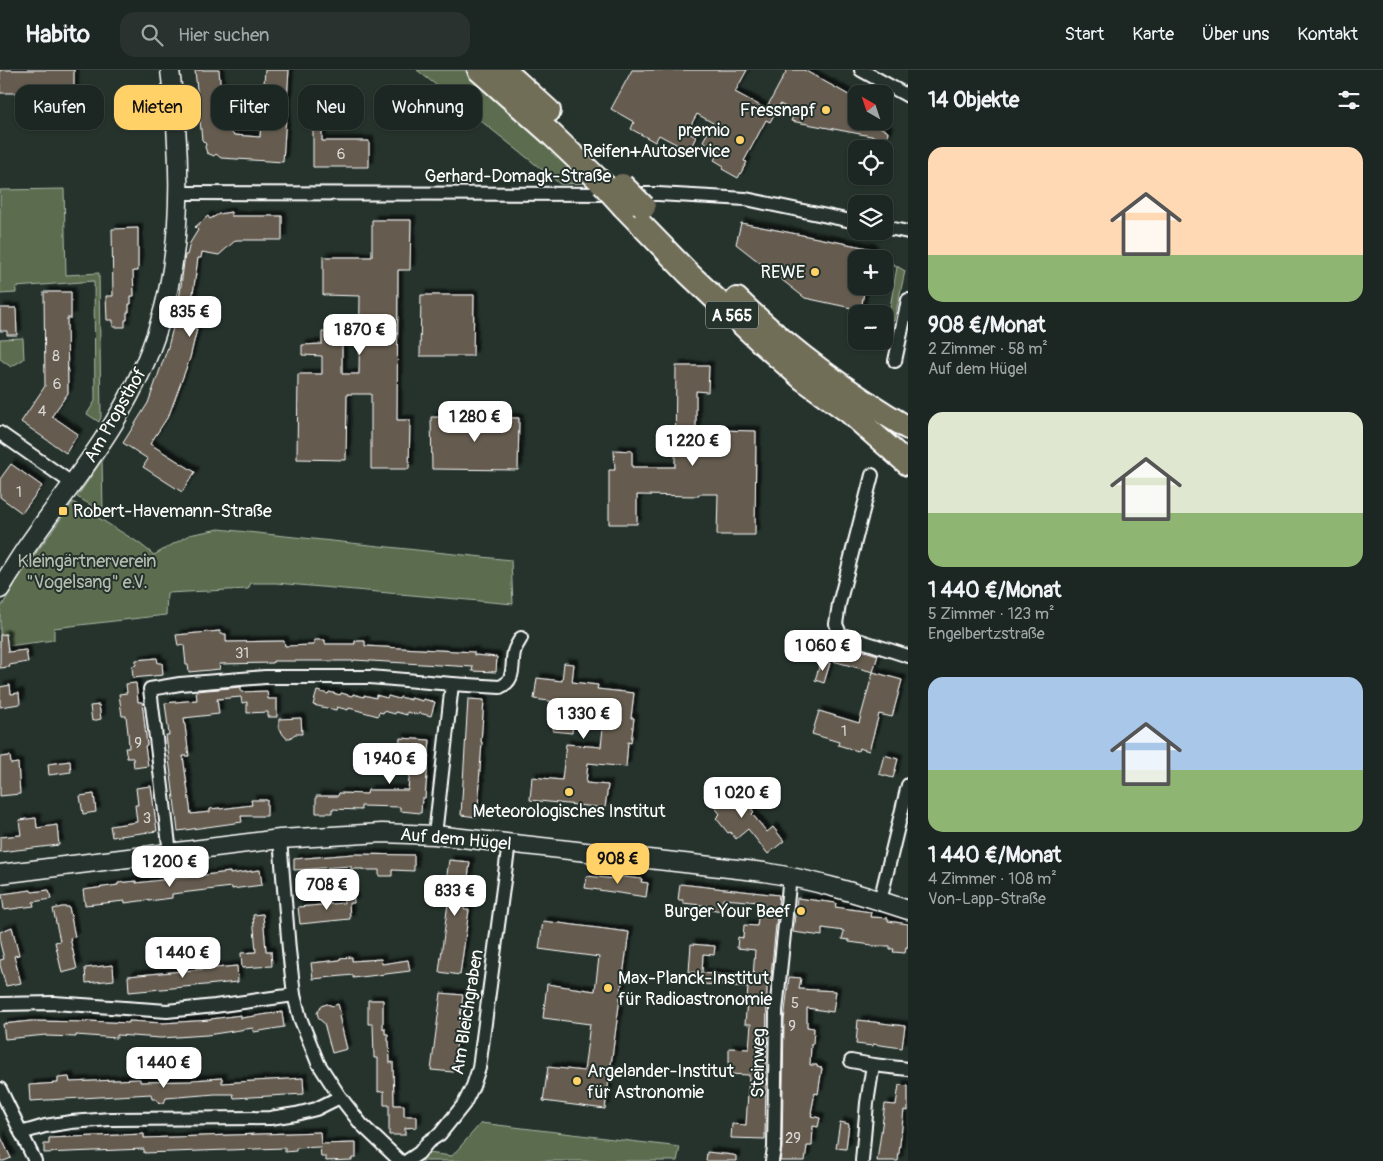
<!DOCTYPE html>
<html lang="de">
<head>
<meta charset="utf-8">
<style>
  :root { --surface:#1c2622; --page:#29322f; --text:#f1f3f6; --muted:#a0a5a5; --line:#3a4340; --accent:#ffd166 }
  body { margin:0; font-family:Pangolin,sans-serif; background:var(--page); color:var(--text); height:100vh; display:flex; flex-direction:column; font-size:19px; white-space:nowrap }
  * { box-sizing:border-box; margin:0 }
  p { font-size:16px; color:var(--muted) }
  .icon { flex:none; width:28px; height:28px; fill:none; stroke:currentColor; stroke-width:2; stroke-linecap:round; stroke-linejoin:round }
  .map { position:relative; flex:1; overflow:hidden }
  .drawer { display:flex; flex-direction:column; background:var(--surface); width:475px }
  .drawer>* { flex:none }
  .guide { position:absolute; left:15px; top:15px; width:475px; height:45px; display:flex; gap:10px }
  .needle { width:32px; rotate:321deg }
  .controls { position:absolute; left:848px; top:15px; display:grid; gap:10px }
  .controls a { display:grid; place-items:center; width:45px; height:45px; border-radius:10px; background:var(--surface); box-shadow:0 1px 4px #0004,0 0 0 1px var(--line); font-size:25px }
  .price { position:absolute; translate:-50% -42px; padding:0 11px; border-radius:10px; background:#fff; color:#222; font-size:16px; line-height:32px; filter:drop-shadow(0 1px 2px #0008) }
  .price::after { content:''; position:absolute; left:50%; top:30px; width:15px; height:11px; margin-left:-8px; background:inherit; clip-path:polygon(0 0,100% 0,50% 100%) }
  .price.current { background:var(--accent); color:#111 }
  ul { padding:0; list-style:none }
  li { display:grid; align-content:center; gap:10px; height:265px; padding:0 20px }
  li span { display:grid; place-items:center; height:155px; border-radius:15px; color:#555 }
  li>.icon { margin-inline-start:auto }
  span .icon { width:90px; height:90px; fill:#fffc; stroke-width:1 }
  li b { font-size:21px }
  h2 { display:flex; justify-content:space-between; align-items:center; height:60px; padding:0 20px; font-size:21px }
  .tag { padding:0 18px; border-radius:15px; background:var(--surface); box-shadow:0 1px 4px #0004,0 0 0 1px var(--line); font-size:18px; line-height:45px }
  .tag.current { background:var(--accent); color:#111 }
  header { display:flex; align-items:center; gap:30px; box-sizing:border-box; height:70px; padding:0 25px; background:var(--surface); border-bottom:1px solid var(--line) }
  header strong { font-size:24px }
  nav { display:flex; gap:28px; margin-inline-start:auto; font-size:18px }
  .search { width:350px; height:45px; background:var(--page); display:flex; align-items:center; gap:12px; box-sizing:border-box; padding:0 18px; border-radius:15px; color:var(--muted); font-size:19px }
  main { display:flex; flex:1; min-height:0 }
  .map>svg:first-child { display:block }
  .green { fill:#5b6d4f; stroke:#adb6a7 }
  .building { fill:#655b4f; stroke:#fff; filter:url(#shadow) }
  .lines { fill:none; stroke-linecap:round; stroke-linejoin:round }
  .street-casing { stroke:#fff; stroke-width:16 }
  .secondary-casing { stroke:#fff; stroke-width:21 }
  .highway-casing { stroke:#fff; stroke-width:26 }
  .street { stroke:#26332d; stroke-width:12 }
  .secondary { stroke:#26332d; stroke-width:18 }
  .highway { stroke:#716e59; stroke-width:22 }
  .highway-bridge-casing { stroke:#fff; stroke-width:26; stroke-linecap:butt }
  .highway-bridge { stroke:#716e59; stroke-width:22 }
  .poi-dot { fill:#ffd166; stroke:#26332d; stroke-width:2 }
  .labels { text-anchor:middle; stroke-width:4; stroke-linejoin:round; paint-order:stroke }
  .number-label { font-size:15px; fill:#d8d6d3 }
  .shield { fill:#26332d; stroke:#bec2c0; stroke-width:1 }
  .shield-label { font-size:16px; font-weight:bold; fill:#fff }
  .poi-label { font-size:18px; fill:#fff; stroke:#26332d; text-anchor:end }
  .street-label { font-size:18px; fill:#fff; stroke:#26332d }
  .park-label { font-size:18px; fill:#b5bdb0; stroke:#26332d }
</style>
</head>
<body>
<header>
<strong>Habito</strong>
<div class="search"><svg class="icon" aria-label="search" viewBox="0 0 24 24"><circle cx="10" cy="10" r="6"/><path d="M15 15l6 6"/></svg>Hier suchen</div>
<nav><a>Start</a><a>Karte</a><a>Über uns</a><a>Kontakt</a></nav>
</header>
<main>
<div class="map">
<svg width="908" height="1091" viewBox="0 0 908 1091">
  <defs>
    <filter id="shadow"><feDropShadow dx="4.5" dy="-4.5" stdDeviation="1" flood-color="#0009"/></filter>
  </defs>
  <rect width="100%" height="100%" fill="#26332d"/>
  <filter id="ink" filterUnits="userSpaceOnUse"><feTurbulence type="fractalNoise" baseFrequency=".02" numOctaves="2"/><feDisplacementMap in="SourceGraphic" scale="10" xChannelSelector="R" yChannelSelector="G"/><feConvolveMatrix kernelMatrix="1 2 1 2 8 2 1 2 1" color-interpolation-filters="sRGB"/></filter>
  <g filter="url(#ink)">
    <g class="green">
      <path d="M417,0H464L586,113L560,114Z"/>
      <path d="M64,119L66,205L99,203L101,347L99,352L87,344L95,331L94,211L16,217V223L0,224V120Z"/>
      <path d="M890,192L905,201L894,251L887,255L897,197L889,195Z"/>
      <path d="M23,268L24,289L11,297L0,289V269Z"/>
      <path d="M102,390L103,442L77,427Z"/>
      <path d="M73,432L139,473L154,485L189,465L219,459L511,490L513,534L276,513H251L248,519L167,523L166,545L54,558V570L0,577V539L21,504Z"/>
      <path d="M481,1053L680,1077L677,1091H419L428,1083L452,1086Z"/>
    </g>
    <g class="building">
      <rect x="0" y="0" width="74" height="23"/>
      <path d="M195,0H219L224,56L234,65L260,67L265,0H289L283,92L221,88L216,84L214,86L207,83L205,77L206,74L202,70Z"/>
      <path d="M632,0H747L735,22L766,39L787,0H804L856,29V51H881L880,57L888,62L887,69L791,51L795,42L780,34L770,52L766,50L744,91L747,92L738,108L722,99L724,96L714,90L719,81L703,71L713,53L697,44L687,62L696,67L689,81L659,65L655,72L646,67L631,59L634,52L611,39Z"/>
      <path d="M313,58H322V71H369V97H313Z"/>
      <path d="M231,142V146H282V170H236L219,185L202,182L201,188H198L192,231L194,232L188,257L197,259L190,288L169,345L150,374L195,402L182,422L143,397L148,389L123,373L148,333L168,277L178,238L185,185H187L190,173L198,160L195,157L208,146L210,149L219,144Z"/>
      <path d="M372,150H411L410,200H398L397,350H410L409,399H371V324H347L346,390L297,389L298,304H322V286L302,285V275L322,274V262L342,263V304H359L360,226L323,225V187H372Z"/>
      <path d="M741,153L873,179L871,189H856V216H865L861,240L805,228L736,174Z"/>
      <path d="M138,158V201H133L134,226H131V234H129V242H127V250H125V257H113V250H107L106,226H113L112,159Z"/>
      <path d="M44,222H71V248H67L68,323L52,346L78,364L66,383L21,352L45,316Z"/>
      <path d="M421,225H474L473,286H420Z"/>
      <path d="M0,238H16L17,265H7V261H0Z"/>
      <path d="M676,296H709L708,322L696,321V366H718V360L756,361L755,465H717L718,424H699V426L637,425V454H609V400H615L614,380L632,381V397H675Z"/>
      <path d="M431,347L519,348L518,400L432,399Z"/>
      <path d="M11,394L42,416L22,443L0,427V409Z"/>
      <path d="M220,561V564H226V572L284,571L285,576L314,575V570H325V574H355V571H365V576L474,582V585L497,587L496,602L472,601L473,597L354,590V591H273V593L219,594L220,599L189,602L188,595H186L184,575L178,576L176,565Z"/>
      <path d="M6,564L8,582L26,580L28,592L9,595L10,597L0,598V565Z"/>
      <path d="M838,573L878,585L873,602L833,591Z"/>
      <path d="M157,588L158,593H162L163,605L133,608L132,596L136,595V590Z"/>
      <path d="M821,591L830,593L824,613L815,610Z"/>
      <path d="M564,593L574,594L572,612L598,615L597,619L634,623L631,648H634L631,673L628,672L626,697L588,693L586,713L608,715L605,738L530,730L532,707L562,710L566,674L601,677L605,637L575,634L572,663L553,661L556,632L534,629L537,608L562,611Z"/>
      <path d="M873,602L902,610L892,647L879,644L869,681L859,678L858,681L838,675L839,672L812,664L819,641L859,653Z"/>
      <path d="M136,613L138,632H142L147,675L145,676L148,696L134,698L133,688H127L125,678H129L128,663L126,646H122L119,624L127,623L126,614Z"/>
      <path d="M10,615L11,624L19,623L20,634L0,637V617Z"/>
      <path d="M241,617V622L267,621L268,629H277V647H268V642L247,643V632L242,633L241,627L217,629L219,644L184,648L189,686H183L191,744L210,742V739L220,738V739L252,735L251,730H267V746H241L242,752L178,761L166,665H169L165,633L197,630L196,621Z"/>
      <path d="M317,621L328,624L329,622L340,625L341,623L352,626L353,624L364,627V625L376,628V625L387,628L388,626L399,629L400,627L411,630V628L423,631V629L435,632L431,646L419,643V645L407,642V645L396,642L395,644L384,641L383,643L379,642L378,646L349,638L348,640L337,637L336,640L313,635Z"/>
      <path d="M468,629L484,630L481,672H482L479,713H480L477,747L461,745Z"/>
      <path d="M99,635L101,649L92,651L90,636Z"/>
      <path d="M301,648L302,664H295L290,668H286L282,663L281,660H279V649Z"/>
      <path d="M400,668L430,670L425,728H422L421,743L400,741V737L361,736V740L332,739V743H316V726H338L339,723L367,724L368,720H408L410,699L398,698Z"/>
      <path d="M884,685L898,689L893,708L879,704Z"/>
      <path d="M10,686L11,694L18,693L20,724L0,726V687Z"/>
      <path d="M70,691L71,702L49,705L48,694Z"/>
      <path d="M718,714L734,733L742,727L754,742L752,744L767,762L773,757L784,771L768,784L748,759L736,769L730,762L728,763L716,748L720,744L705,724Z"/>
      <path d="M151,716L157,761L112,767L110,756L137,752L135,735H138L136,718Z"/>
      <path d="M94,724L96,742L83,744L80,726Z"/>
      <path d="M36,748L37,758L57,755L59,775L0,782V767L21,765L19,750Z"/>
      <path d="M353,784L414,785V801L392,800V806H379V800H363V799H351V796L294,800V789Z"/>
      <path d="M449,790L470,792L464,840H469L460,905L439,902L448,833H443Z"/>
      <path d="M260,800L262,815L232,819V817L172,824V828L149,831L148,830L125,833V831L85,835L83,820L118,815V813L136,811V813L230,802V804Z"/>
      <path d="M587,806L615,809V806L642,809L641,812L648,813L646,827L585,818Z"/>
      <path d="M680,814L779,825L770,915H767L766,1008L765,1069L731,1068L732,1054L746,1055L749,1005L729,1004V978L749,979L751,954H745L748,917L701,914L702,903L753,907L755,880L737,878L738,867L743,868L744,855L757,856L760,832L723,829L722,841L710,839V836L683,833V830H678Z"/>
      <path d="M31,820L32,822L49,820L51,829L33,832L34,836L4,840L2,824Z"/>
      <path d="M353,822L354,833H349L350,849L300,854L298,837L344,833L343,823Z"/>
      <path d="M797,828L836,833L835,837L871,842L870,847L888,848V851L908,854V877H906L905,883L893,882L894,879H890V876H871L872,875L849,872V870L842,869L844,861L822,858V866L793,862Z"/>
      <path d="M62,837H69L75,867L70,868L77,899L62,903L55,872L60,871L53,839Z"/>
      <path d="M263,844L266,881H271L272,896L242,898L241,883L256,882L253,845Z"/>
      <path d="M543,851L629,862L605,1039L543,1031L548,997L584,1001L590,954L543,948L547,914L595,921L599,887L539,879Z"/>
      <path d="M12,857L19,885L14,886L21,913L6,916L0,895V890L4,889L0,873V862Z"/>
      <path d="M691,874L715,876L714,885L703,884L702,903L689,902Z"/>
      <path d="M352,887V891L381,889L382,894L408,890L410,901L353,908V905L313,909L311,893L340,890V888Z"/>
      <path d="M113,895L114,910L86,913L85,898Z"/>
      <path d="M237,896L238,912L129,922L128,906Z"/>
      <path d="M789,907L801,908L799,919L836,921L833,942L807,938V957L814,958L813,974H811L810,995H817V997L822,998L818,1024L815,1023L811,1043H812L811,1046L820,1048L818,1057L813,1056L812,1076H807L805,1091H780L782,1078L784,951Z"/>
      <path d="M441,923L463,925L453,1002L431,1000Z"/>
      <path d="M368,930H383V959L385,958V964H388V971H389L390,993L393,992L394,1035H404V1046H417V1057L405,1058V1065H389V1035H384V1021L378,1022V988H374L373,954H368Z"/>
      <path d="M327,934L333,936L338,934L341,945L339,946L347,979L332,983L324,953L319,949L317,943L321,936Z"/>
      <path d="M282,942L284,957L254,962L253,958L207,965L161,968L117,965V968L76,965V967L46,966V965L5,969L3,954L31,951L87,952V951L129,953V951L163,953L211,950V949L241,945V948Z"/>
      <path d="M858,950L905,956L902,978L873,974V976L856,974Z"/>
      <path d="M69,1007L70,1012L140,1009V1012L192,1011V1010L222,1008V1013L303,1008L304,1024L234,1028L233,1024H215L166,1028L164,1033H160L155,1029H152L151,1024L30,1031L29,1015L58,1013V1008Z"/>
      <path d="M899,1015L908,1016V1041L904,1040L898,1091H877L885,1034L896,1035Z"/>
      <path d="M840,1052L849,1054L846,1079L836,1078Z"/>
      <path d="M320,1062L321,1074L356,1073V1088H352V1090L326,1091V1087H321L320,1077L296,1078V1081L285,1082V1078L144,1083V1079L44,1083V1074H49V1068L144,1064V1068Z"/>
      <path d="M0,1065L11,1088L4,1091H0Z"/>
      <path d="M707,1082L733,1085L736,1086V1091H706Z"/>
    </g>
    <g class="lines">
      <g class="street-casing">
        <g id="street">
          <path d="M861,0L908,26"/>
          <path d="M178,123L658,124L746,129L856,152"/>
          <path d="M884,157L908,162"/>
          <path d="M895,291L908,230"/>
          <path d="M0,363L73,414"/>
          <path d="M872,405L839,534L836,554L840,564L908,586"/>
          <path d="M435,765L452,614L500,617C516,610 511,596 514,582C515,577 519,572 521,568"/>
          <path d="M280,769L289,880L294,925L300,948L318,993L340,1027L361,1054L400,1091"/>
          <path d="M170,783L150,619L180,614L265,607H370L452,614"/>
          <path d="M880,831L908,715"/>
          <path d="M0,934L54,933L167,941L215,936L294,925"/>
          <path d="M851,991L873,995"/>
          <path d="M0,1019L35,1091"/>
          <path d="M21,1063L45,1056L71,1052L110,1049L270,1048L296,1044L316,1039L340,1027"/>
          <path d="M407,1091L419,1083L428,1072L440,1064L464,1034L473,1016L479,998L509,773"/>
          <path d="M772,1091L774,1078L776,941L790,806"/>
          <path d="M862,1091L867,1033L873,995L908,999"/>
        </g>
      </g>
      <g class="secondary-casing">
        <g id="secondary">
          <path d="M0,519C8,506 16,493 24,481C54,437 88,396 115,351C133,321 149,288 159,255C184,176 181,81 170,0"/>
          <path d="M0,804L280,769L382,763L435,765L764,802C814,810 860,824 908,840"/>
        </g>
      </g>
      <g class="highway-casing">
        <g id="highway">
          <path d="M479,0L549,62L603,114"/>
          <path d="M504,0L549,41"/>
          <path d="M624,137L688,203L761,272L803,309L849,342L908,394"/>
          <path d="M737,229C788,279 847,322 908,358"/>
        </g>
      </g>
      <use href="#street" class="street"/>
      <use href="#secondary" class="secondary"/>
      <use href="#highway" class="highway"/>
      <g class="highway-bridge-casing">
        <g id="highway-bridge">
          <path d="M603,114L624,137"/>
          <path d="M622,115L644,137"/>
        </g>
      </g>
      <use href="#highway-bridge" class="highway-bridge"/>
    </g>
  </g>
  <g class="poi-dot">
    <circle cx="826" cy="40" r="5"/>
    <circle cx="740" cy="70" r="5"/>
    <circle cx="815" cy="202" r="5"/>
    <rect x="58" y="436" width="10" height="10" rx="2.5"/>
    <circle cx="569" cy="722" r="5"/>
    <circle cx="801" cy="841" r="5"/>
    <circle cx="608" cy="918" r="5"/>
    <circle cx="577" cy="1011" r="5"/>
  </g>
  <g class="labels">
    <g class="number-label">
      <text x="341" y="89">6</text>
      <text x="56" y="291">8</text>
      <text x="57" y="319">6</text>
      <text x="42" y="346">4</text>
      <text x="19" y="427">1</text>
      <text x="242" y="588">31</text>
      <text x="844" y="666">1</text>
      <text x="138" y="678">9</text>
      <text x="147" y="753">3</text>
      <text x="795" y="938">5</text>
      <text x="792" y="961">9</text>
      <text x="793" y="1073">29</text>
    </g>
    <rect class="shield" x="706" y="231.5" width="52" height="27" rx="4"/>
    <g class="shield-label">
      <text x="732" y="251">A 565</text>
    </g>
    <g class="poi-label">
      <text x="816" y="46">Fressnapf</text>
      <text x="730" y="66">premio<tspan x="730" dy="21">Reifen+Autoservice</tspan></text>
      <text x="805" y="208">REWE</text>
      <text x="73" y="447" text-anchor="start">Robert-Havemann-Straße</text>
      <text x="569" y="747" text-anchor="middle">Meteorologisches Institut</text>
      <text x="791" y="847">Burger Your Beef</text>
      <text x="618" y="914" text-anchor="start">Max-Planck-Institut<tspan x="618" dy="21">für Radioastronomie</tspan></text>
      <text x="587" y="1007" text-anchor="start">Argelander-Institut<tspan x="587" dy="21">für Astronomie</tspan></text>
    </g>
    <g class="street-label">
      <text x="518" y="112">Gerhard-Domagk-Straße</text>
      <text transform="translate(115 345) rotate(-60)" y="6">Am Propsthof</text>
      <text transform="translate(456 769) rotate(5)" y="6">Auf dem Hügel</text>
      <text transform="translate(467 942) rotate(-81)" y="6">Am Bleichgraben</text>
      <text transform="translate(758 993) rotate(-89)" y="6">Steinweg</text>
    </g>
    <g class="park-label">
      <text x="87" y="497">Kleingärtnerverein<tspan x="87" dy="21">"Vogelsang" e.V.</tspan></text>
    </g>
  </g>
</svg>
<div class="controls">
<a><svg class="needle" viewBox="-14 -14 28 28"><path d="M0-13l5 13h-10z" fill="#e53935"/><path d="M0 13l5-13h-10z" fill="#a0a5a5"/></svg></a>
<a><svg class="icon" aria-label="locate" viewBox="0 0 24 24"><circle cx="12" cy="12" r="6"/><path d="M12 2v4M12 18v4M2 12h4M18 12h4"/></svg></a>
<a><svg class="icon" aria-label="layers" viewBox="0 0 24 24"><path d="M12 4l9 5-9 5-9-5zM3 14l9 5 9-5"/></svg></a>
<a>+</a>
<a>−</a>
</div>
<b class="price" style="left:190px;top:268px">835 €</b>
<b class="price" style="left:360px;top:286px">1 870 €</b>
<b class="price" style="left:475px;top:373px">1 280 €</b>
<b class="price" style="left:693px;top:397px">1 220 €</b>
<b class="price" style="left:823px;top:602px">1 060 €</b>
<b class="price" style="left:584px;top:670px">1 330 €</b>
<b class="price" style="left:390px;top:715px">1 940 €</b>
<b class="price" style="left:742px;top:749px">1 020 €</b>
<b class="price current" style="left:618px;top:815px">908 €</b>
<b class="price" style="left:170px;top:818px">1 200 €</b>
<b class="price" style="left:327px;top:841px">708 €</b>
<b class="price" style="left:455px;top:847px">833 €</b>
<b class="price" style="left:183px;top:909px">1 440 €</b>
<b class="price" style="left:164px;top:1019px">1 440 €</b>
<div class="guide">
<a class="tag">Kaufen</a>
<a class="tag current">Mieten</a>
<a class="tag">Filter</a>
<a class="tag">Neu</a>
<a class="tag">Wohnung</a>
</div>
</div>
<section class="drawer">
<h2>14 Objekte<svg class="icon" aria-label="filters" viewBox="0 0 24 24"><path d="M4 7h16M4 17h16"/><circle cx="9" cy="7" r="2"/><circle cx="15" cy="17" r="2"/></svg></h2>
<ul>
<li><span style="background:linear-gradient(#ffd9b3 70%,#8fb573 0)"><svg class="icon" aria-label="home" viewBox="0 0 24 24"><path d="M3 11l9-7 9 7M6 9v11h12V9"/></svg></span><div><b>908 €/Monat</b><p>2 Zimmer · 58 m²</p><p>Auf dem Hügel</p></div></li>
<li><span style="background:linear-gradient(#dfe7d0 65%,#8fb573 0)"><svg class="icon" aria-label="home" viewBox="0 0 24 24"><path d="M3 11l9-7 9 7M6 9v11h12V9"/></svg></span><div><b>1 440 €/Monat</b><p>5 Zimmer · 123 m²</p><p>Engelbertzstraße</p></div></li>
<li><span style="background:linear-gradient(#a9c7e8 60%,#8fb573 0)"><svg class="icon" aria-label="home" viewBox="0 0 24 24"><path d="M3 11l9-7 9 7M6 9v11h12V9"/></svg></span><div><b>1 440 €/Monat</b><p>4 Zimmer · 108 m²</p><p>Von-Lapp-Straße</p></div></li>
</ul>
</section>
</main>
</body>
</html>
